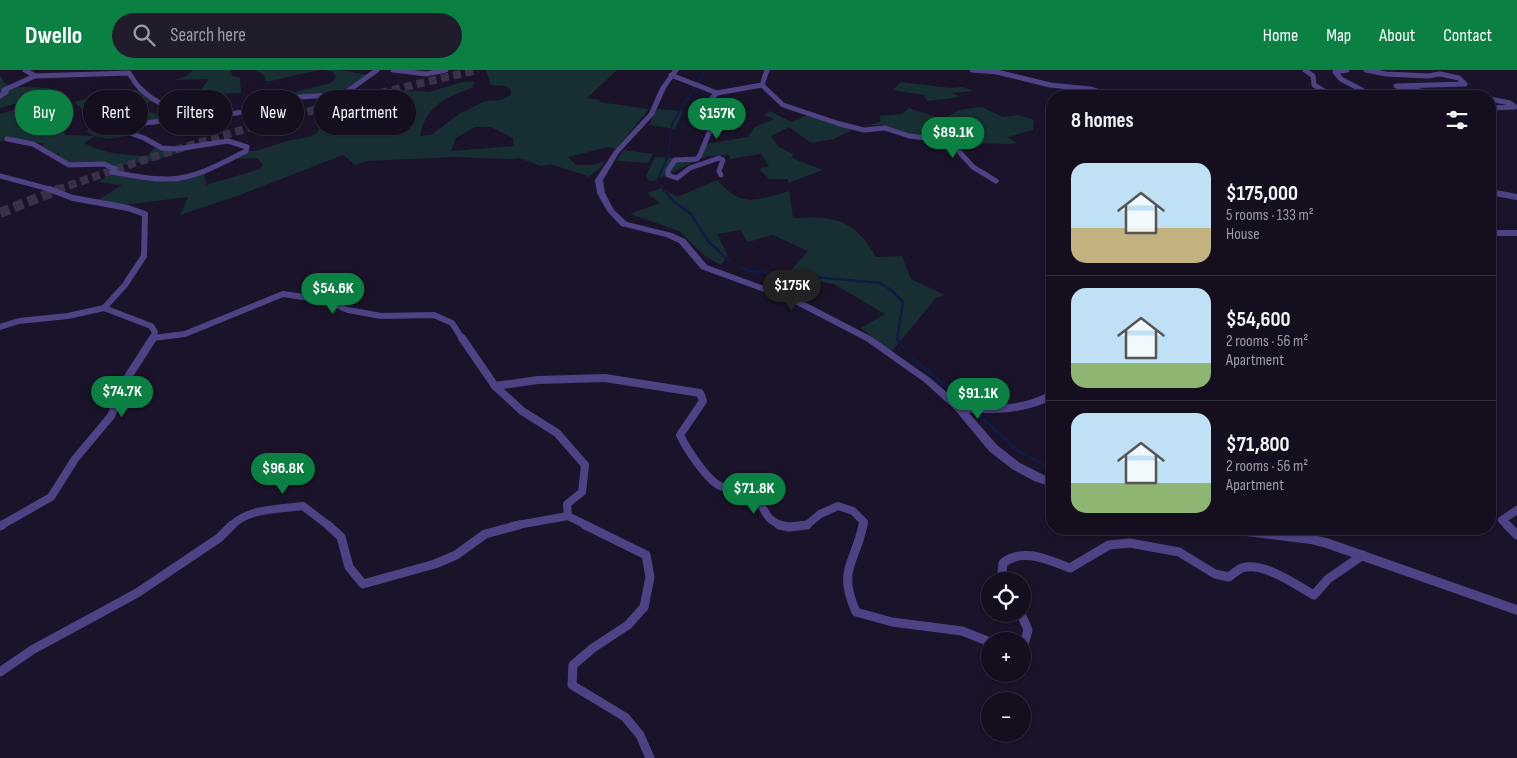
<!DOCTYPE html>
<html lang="en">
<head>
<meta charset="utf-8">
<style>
  :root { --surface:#140e1f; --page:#211c2c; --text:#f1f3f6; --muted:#9d9ca4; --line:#332e3d; --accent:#0b8043 }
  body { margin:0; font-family:"Sofia Sans Condensed",sans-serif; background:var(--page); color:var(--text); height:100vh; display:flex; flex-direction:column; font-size:19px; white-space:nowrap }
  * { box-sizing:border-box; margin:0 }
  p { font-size:16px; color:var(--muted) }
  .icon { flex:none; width:28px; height:28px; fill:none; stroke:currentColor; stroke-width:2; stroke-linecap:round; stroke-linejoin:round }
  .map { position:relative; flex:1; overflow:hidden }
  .drawer { position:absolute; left:1046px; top:20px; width:450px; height:445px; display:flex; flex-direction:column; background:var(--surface); border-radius:20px; box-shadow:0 1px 4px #0004,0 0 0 1px var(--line) }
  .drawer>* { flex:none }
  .top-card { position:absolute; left:15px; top:20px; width:475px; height:45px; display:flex; gap:10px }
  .tools { position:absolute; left:981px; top:502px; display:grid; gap:10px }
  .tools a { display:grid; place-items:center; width:50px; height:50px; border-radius:50%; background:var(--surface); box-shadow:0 1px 4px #0004,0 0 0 1px var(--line); font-size:25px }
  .price { position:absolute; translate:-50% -42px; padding:0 11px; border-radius:18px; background:var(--accent); color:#fff; font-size:16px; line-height:32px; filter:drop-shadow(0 1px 2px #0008) }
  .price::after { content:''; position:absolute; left:50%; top:30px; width:15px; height:11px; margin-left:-8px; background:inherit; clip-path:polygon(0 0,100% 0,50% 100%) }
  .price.on { background:#222; color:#fff }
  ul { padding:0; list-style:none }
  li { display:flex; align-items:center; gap:15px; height:125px; padding:0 25px }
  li+li { border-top:1px solid var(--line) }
  li span { display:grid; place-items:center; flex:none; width:140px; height:100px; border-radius:15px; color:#555 }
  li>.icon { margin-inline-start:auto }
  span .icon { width:60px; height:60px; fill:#fffc; stroke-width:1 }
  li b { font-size:21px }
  h2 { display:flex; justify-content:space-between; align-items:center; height:60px; padding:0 25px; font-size:21px }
  .tag { padding:0 18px; border-radius:22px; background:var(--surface); box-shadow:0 1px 4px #0004,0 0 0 1px var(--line); font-size:18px; line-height:45px }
  .tag.on { background:var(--accent); color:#fff }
  header { display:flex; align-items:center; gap:30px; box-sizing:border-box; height:70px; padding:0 25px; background:var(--accent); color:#fff }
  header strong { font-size:24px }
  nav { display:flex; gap:28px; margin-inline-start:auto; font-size:18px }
  .search { width:350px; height:45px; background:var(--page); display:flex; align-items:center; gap:12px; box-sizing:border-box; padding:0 18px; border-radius:28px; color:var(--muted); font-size:19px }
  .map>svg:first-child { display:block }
  .green { fill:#172f33; fill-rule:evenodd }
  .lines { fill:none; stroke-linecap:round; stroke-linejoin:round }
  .stream-far2 { stroke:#101b45; stroke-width:2 }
  .stream-far1 { stroke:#101b45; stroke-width:2.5 }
  .stream { stroke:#101b45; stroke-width:3 }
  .trunk-tunnel-far1 { stroke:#393149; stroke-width:8; stroke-dasharray:8 4.5; stroke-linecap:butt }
  .trunk-tunnel { stroke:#393149; stroke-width:10; stroke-dasharray:10 5; stroke-linecap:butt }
  .minor-far3 { stroke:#4f4284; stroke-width:5 }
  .minor-far2 { stroke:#4f4284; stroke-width:6 }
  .minor-far1 { stroke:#4f4284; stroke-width:8 }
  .minor { stroke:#4f4284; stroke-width:9 }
  .tertiary { fill:#4f4284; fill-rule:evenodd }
</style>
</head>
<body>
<header>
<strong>Dwello</strong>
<div class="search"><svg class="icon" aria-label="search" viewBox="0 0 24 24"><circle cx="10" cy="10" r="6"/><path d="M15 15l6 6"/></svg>Search here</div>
<nav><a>Home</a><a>Map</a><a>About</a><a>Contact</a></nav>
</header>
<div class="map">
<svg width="1517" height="688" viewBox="0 0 1517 688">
  <rect width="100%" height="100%" fill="#1a1329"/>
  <g class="green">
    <path d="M193,0H231L232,6L240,8L241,23L197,25L209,9L175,10L186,6Z"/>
    <path d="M255,0H318L271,11H265L264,5Z"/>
    <path d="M324,0H339L368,5L348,21L291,27L295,22L331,13L336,7L333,2Z"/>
    <path d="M486,0H617L587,28L600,30L599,32L649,39L616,79L608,77L568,87L576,95H592L605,91L600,98L586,109L588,106L550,94L540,96L520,88L512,89L453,87L367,91L355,95L343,85L240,125L180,145L188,127L115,136L93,133L122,115L98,112L113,103L179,108L204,99L206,115L260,99L263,95L258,88L230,89L246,81H256L287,71L309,67L317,63L319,57L357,46L359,39L329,37L337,27L378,19L429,22L462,12H475L472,18C445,28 427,34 420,66L431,65L459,44L485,31L501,30L511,25V20L506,16L491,15ZM475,57H491L513,68L514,76L451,81L456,68Z"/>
    <path d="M0,5L4,13L10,16L50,18L39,27L0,38Z"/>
    <path d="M901,12L950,18L963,17L973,21L952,23L961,27L927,31L924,25L893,20Z"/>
    <path d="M141,20L156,30L118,42L97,31L82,39L74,32L92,27L98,22Z"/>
    <path d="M48,27L34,38L36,40L45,37L66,65L94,66L86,61L99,54L130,44L148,42L171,46L182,42L208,46L182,55L165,53L150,54L132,59L116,58L131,64C118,68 109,71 95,66L84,73C104,84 125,85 147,86L155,77L168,79L210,73L153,91L126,94L116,99L111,95H70L58,86L60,81L56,85L40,75L47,74L6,69L0,72V44C18,40 31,32 48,27Z"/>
    <path d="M982,37L1003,47L1018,45L1034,50L1033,60L1008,67L1016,73L1012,74L970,73L952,62L926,58L922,67L909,65L882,55L861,56L874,54L881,51L879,46L902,44L909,38L942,49L956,42L958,40Z"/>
    <path d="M657,39L683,41L675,59L649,55Z"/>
    <path d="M770,41L791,52L808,45L854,59L834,69L811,73L789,57L771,66L779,77L793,84L792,88L823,100L788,113V109H769L759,99L769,96L761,84L730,89L729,85L707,86L653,111L648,110L646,106L655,87L694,89L703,86L706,74L748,67L755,57L774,49L764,45Z"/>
    <path d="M623,80L653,84L648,93L617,91Z"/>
    <path d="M717,110C743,139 756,130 789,121L793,148C835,146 854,149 876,187L902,186L911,209L945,225L936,228L891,282L861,258L885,244L834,214L786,206L808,181L773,165L748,172L740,160L717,164L728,186L721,195L706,187L679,161L630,144L660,133L647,123L662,118L677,127Z"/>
  </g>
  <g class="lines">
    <g class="stream-far2">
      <path d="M697,13L705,0"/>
      <path d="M664,120L657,111L668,86L672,54L694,18"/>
    </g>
    <g class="stream-far1">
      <path d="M663,119L673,131L691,144L708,171L730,192"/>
      <path d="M741,197L750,201L880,213L891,220L903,232L897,270"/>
    </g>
    <g class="stream">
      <path d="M897,268L904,278"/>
      <path d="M912,288L968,334"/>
      <path d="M981,347L1018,381L1052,399"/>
    </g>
    <path class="trunk-tunnel-far1" d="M57,120C194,70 336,32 478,0"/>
    <path class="trunk-tunnel" d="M0,143L60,119"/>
    <g class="minor-far3">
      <path d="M25,0L35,6L129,3C132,7 134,12 138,16C156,36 182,44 208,46"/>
      <path d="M393,0L426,4L446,0"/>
      <path d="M972,0L997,2L1050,15L1090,19L1113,26"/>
      <path d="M1305,0L1313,6L1314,15L1332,26"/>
      <path d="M1347,0L1335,2L1341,9L1373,26"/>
      <path d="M1366,0L1386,4L1428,6L1440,4L1459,8L1465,14L1396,16L1444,26"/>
      <path d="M671,5L717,23L762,15L767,0"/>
      <path d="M762,15L783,35L840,54L864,60L885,58L909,66L944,70L953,75L973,97L996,111"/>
      <path d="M717,23L707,33V39L715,48L700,85L697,89L675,90L668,100V105L677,108L690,98L719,88L723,90L719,101L721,105"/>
      <path d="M0,26L6,22L4,20L35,6"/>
      <path d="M1490,29L1510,33L1515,37L1490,38"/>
      <path d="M7,69L33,74L69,95L104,94L115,99L112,102C131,105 150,110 170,109C197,108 222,93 246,81L247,77L228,71L177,79L162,78L144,68L107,55H130L169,50H209L222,45L265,39L284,28L333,25L348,21L377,0"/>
      <path d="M0,106L53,120"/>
    </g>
    <g class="minor-far2">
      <path d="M49,119L73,128L128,138L145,144L144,186L125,215L104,238"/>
      <path d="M1490,122L1517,127"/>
      <path d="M1490,163H1517"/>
      <path d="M0,257L19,251L68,246L104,238L151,256L155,262L152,270"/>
      <path d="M153,268L185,264L283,224L324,230L348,240L381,246L434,245L452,253L463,270"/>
    </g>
    <g class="minor-far1">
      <path d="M462,268L495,316L522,341L557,363L585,395L582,422L567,434L568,446L588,456"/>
      <path d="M1050,280L1052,287"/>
      <path d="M495,316L538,310L605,308L700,323L703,331L680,365C686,378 707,410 720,416C732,420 747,420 756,429C769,442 761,446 782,456"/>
      <path d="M959,338C991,340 1023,341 1052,325"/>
      <path d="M0,456L51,427L75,389L111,346L126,310L153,268"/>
      <path d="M231,456C249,438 279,439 303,436L329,456"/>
      <path d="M512,456L568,446"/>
      <path d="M799,456L807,455L820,444L838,436L853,441L864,452L863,456"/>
      <path d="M1508,456L1502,450L1517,440"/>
    </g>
    <g class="minor">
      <path d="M328,455L341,467L349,497L363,514L435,494L456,485L485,464L519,455"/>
      <path d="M585,455L646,485L650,507L644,537L628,555L593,578L573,595L572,615L625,647L640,665L650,688"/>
      <path d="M779,455L789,457L807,455"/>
      <path d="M863,455C855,494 837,499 856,542L892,552L962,561L990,572"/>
      <path d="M1507,455L1517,465"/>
      <path d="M0,456L2,455"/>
      <path d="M1004,511L1002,503L1003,493C1024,477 1048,490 1070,498L1109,475L1130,473L1179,482L1215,504L1229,507C1233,504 1237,500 1242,498C1263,491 1296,515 1314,525L1328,509L1363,485"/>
      <path d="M1021,544L1028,560L1025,571H1022"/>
      <path d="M0,602L32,580L137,523L219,468L232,455"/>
    </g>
    <g class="tertiary">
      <path d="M673,0H679L666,18L654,45L619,83L603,110L605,123L614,140L627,152L672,163L685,169L707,195L797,228L872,267L930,308L963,336L997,375L1020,393L1052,409V417L1034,411L1012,399L989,381L955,340L924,312L866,271L791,232L701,199L679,173L666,167L621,156L607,141L597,123L595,110L614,81L649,43L660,18Z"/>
      <path d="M1224,459C1258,457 1294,460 1327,468L1517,535V545L1326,478L1311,474L1230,464L1226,462Z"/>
    </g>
  </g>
</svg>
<div class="tools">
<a><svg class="icon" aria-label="locate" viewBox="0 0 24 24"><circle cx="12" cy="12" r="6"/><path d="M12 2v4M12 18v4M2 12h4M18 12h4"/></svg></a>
<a>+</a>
<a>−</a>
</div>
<b class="price" style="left:717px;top:70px">$157K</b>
<b class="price" style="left:953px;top:89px">$89.1K</b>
<b class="price on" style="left:792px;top:242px">$175K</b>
<b class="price" style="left:333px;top:245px">$54.6K</b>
<b class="price" style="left:122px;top:348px">$74.7K</b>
<b class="price" style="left:978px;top:350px">$91.1K</b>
<b class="price" style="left:283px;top:425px">$96.8K</b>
<b class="price" style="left:754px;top:445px">$71.8K</b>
<div class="top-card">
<a class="tag on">Buy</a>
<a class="tag">Rent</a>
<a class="tag">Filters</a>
<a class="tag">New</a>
<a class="tag">Apartment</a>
</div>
<section class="drawer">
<h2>8 homes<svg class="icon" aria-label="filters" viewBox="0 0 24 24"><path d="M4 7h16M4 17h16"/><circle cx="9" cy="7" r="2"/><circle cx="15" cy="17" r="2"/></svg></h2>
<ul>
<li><span style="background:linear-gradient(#bfe0f5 65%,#c2b280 0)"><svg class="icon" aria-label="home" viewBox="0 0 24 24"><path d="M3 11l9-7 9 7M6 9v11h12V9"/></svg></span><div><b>$175,000</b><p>5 rooms · 133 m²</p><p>House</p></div></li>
<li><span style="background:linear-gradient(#bfe0f5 75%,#8fb573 0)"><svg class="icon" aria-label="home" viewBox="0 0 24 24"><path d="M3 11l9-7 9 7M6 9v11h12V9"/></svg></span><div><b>$54,600</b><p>2 rooms · 56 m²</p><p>Apartment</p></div></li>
<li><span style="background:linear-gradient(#bfe0f5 70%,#8fb573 0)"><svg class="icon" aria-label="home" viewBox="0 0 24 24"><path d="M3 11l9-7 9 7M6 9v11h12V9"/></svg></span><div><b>$71,800</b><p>2 rooms · 56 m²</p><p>Apartment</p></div></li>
</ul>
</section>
</div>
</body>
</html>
